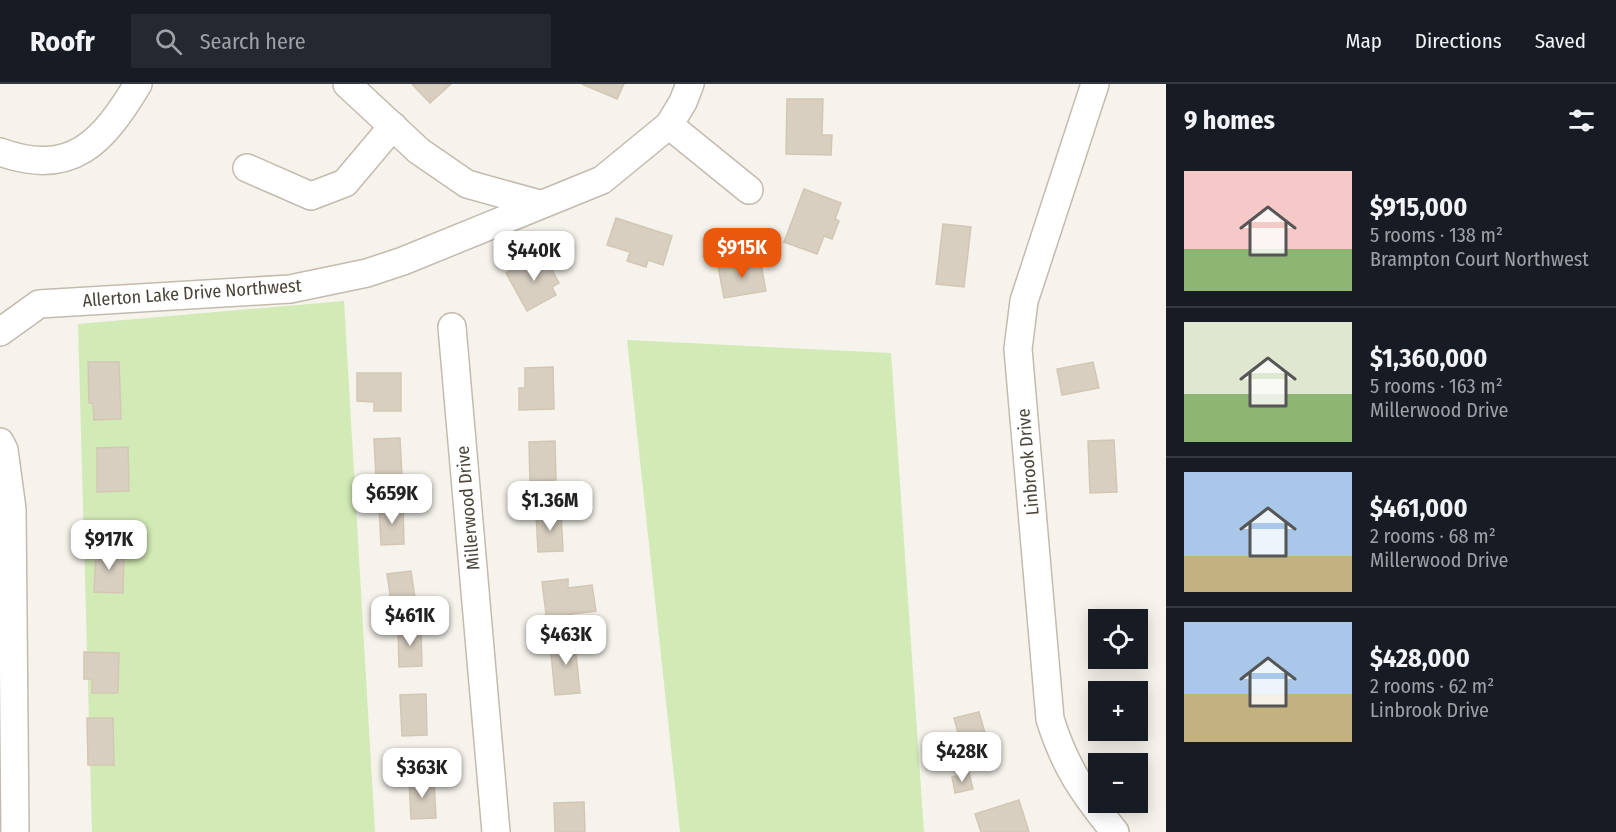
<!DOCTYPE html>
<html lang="en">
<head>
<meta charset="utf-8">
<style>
  :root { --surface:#171b24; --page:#242831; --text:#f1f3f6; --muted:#9ea1a6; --line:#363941; --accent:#ea580c }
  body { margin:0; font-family:"Fira Sans Condensed",sans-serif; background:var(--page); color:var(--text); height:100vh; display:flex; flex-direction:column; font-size:22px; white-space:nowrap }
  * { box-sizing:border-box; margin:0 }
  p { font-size:20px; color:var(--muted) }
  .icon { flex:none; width:33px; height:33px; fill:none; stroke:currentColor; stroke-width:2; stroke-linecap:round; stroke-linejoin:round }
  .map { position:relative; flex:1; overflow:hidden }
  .panel { display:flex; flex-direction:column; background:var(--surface); width:450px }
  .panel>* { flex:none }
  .fabs { position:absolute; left:1088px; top:525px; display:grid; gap:12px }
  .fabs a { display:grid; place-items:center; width:60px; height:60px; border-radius:0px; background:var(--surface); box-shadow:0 3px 15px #0003; font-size:30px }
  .price { position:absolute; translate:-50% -51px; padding:0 14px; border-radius:12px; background:#fff; color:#222; font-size:20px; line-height:39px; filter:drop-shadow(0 2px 3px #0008) }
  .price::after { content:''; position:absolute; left:50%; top:36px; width:18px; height:14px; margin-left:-9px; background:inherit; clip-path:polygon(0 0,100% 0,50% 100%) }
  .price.current { background:var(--accent); color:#fff }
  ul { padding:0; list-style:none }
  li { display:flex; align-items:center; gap:18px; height:150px; padding:0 18px }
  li+li { border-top:2px solid var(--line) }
  li span { display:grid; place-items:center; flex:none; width:168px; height:120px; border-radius:0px; color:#555 }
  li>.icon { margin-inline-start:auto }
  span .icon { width:72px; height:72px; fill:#fffc; stroke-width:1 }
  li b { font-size:26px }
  h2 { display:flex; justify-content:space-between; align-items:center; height:72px; padding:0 18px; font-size:26px }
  header { display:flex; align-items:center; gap:36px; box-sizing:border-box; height:84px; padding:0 30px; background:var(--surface); border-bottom:2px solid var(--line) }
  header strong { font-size:28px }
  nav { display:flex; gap:33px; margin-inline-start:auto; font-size:21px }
  .search { width:420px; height:54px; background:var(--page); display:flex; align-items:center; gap:15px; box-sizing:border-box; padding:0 21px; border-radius:0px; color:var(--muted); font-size:22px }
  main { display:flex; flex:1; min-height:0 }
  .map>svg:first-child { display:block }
  .green { fill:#d2eab5 }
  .building { fill:#d8cfc1; stroke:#d3c7b4; stroke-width:1.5 }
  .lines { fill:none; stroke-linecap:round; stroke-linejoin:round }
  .minor-casing { stroke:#c2bbae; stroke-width:30 }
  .minor { stroke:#fff; stroke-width:27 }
  .labels { text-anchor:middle; stroke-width:4.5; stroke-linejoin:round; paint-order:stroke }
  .street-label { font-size:18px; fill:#4b4439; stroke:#fff }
</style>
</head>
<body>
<header>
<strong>Roofr</strong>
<div class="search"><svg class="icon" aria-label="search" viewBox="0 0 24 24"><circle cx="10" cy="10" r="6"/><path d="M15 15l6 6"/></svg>Search here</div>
<nav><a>Map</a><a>Directions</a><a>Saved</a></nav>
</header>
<main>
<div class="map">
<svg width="1166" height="748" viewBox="0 0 1166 748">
  <rect width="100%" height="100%" fill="#f6f3ec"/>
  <g class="green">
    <path d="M344,217L375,748H92L78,240Z"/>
    <path d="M627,256L891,269L924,748H680Z"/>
  </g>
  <g class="building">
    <path d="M412,0H451L430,19Z"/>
    <path d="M582,0H624L617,15Z"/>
    <path d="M787,15H823L822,51H832L831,71L786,70Z"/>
    <path d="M804,105L841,119L835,135L839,137L832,155L824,152L817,170L784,158Z"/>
    <path d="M616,134L672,152L663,181L648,176L646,183L627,177L630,168L607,161Z"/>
    <path d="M943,140L971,143L964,203L936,200Z"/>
    <path d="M543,169L559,199L552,203L556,211L527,227L506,189Z"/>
    <path d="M760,175L766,207L724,214L718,182Z"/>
    <path d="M88,278H119L121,335L94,336L93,319H89Z"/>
    <path d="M1093,278L1099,304L1062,311L1057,285Z"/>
    <path d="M553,283L554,325L519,326V304H525V284Z"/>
    <path d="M357,289H401V327H374V318L357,317Z"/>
    <path d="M400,354L402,393L376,394L374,355Z"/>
    <path d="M1114,356L1117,408L1090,409L1088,357Z"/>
    <path d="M555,357L556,396L530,397L529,358Z"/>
    <path d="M128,363L129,407L97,408V364Z"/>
    <path d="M403,421L404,460L381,461L379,422Z"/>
    <path d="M561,427L563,467L538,468L536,428Z"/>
    <path d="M96,465L124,466L123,509L94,508Z"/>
    <path d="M411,487L417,527L393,530L387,490Z"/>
    <path d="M568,495V504L592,501L596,527L571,530L572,535L547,538L542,498Z"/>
    <path d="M398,544H421L422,582L399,583Z"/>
    <path d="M585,555L586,569L576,570L580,609L555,611L550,559Z"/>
    <path d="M1098,559V574H1132V578L1098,581L1095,560Z"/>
    <path d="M84,568L119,569L118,609H92V595H84Z"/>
    <path d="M426,610L427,651L402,652L400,611Z"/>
    <path d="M979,628L991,670L966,677L954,634Z"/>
    <path d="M87,634H113L114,681H88Z"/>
    <path d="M969,689L973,705L955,709L952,693Z"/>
    <path d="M434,695L436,734L411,735L409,696Z"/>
    <path d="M1019,716L1029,748H981L975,730Z"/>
    <path d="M584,718L585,748H555L554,719Z"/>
  </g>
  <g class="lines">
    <g class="minor-casing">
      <g id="minor">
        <path d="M347,0L419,67L467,100L539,120"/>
        <path d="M1095,0L1024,217L1018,265L1050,635C1065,683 1083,709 1115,748"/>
        <path d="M669,41L749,106"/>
        <path d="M0,68C72,94 103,58 138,0"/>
        <path d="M247,84L311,112L345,99L393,42"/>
        <path d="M452,243L496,748"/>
        <path d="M0,248L39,220L290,205L367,189L403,177L602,96L669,41L683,18L690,0"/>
        <path d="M0,358L4,366L12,425L15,748"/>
      </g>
    </g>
    <use href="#minor" class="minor"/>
  </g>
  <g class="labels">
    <g class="street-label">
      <text transform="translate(192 209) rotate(-4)" y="6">Allerton Lake Drive Northwest</text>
      <text transform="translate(1028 378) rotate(-95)" y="6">Linbrook Drive</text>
      <text transform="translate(468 424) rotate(-95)" y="6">Millerwood Drive</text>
    </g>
  </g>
</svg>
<div class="fabs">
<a><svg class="icon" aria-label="locate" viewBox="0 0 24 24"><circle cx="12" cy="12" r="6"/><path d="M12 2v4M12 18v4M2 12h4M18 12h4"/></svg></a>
<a>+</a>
<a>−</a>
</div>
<b class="price current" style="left:742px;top:195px">$915K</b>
<b class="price" style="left:534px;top:198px">$440K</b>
<b class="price" style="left:392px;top:441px">$659K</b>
<b class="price" style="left:550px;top:448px">$1.36M</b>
<b class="price" style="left:109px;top:487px">$917K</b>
<b class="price" style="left:410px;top:563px">$461K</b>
<b class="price" style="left:566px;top:582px">$463K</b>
<b class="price" style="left:962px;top:699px">$428K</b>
<b class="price" style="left:422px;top:715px">$363K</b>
</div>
<section class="panel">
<h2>9 homes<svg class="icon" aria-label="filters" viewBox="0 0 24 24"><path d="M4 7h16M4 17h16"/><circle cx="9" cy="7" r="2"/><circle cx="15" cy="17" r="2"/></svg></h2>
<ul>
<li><span style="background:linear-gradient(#f6c9c9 65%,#8fb573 0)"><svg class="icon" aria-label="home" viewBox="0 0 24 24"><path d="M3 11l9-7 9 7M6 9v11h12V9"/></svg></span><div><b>$915,000</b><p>5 rooms · 138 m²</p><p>Brampton Court Northwest</p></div></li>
<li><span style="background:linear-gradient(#dfe7d0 60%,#8fb573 0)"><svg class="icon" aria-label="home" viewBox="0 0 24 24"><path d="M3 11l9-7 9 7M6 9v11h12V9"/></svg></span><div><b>$1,360,000</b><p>5 rooms · 163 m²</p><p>Millerwood Drive</p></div></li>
<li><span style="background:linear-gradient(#a9c7e8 70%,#c2b280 0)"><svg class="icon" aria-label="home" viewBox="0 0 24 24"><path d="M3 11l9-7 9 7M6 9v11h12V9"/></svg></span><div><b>$461,000</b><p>2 rooms · 68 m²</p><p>Millerwood Drive</p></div></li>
<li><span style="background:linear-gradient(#a9c7e8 60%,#c2b280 0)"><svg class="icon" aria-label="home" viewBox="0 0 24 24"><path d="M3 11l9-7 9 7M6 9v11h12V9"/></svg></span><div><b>$428,000</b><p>2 rooms · 62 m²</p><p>Linbrook Drive</p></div></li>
</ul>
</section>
</main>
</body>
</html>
